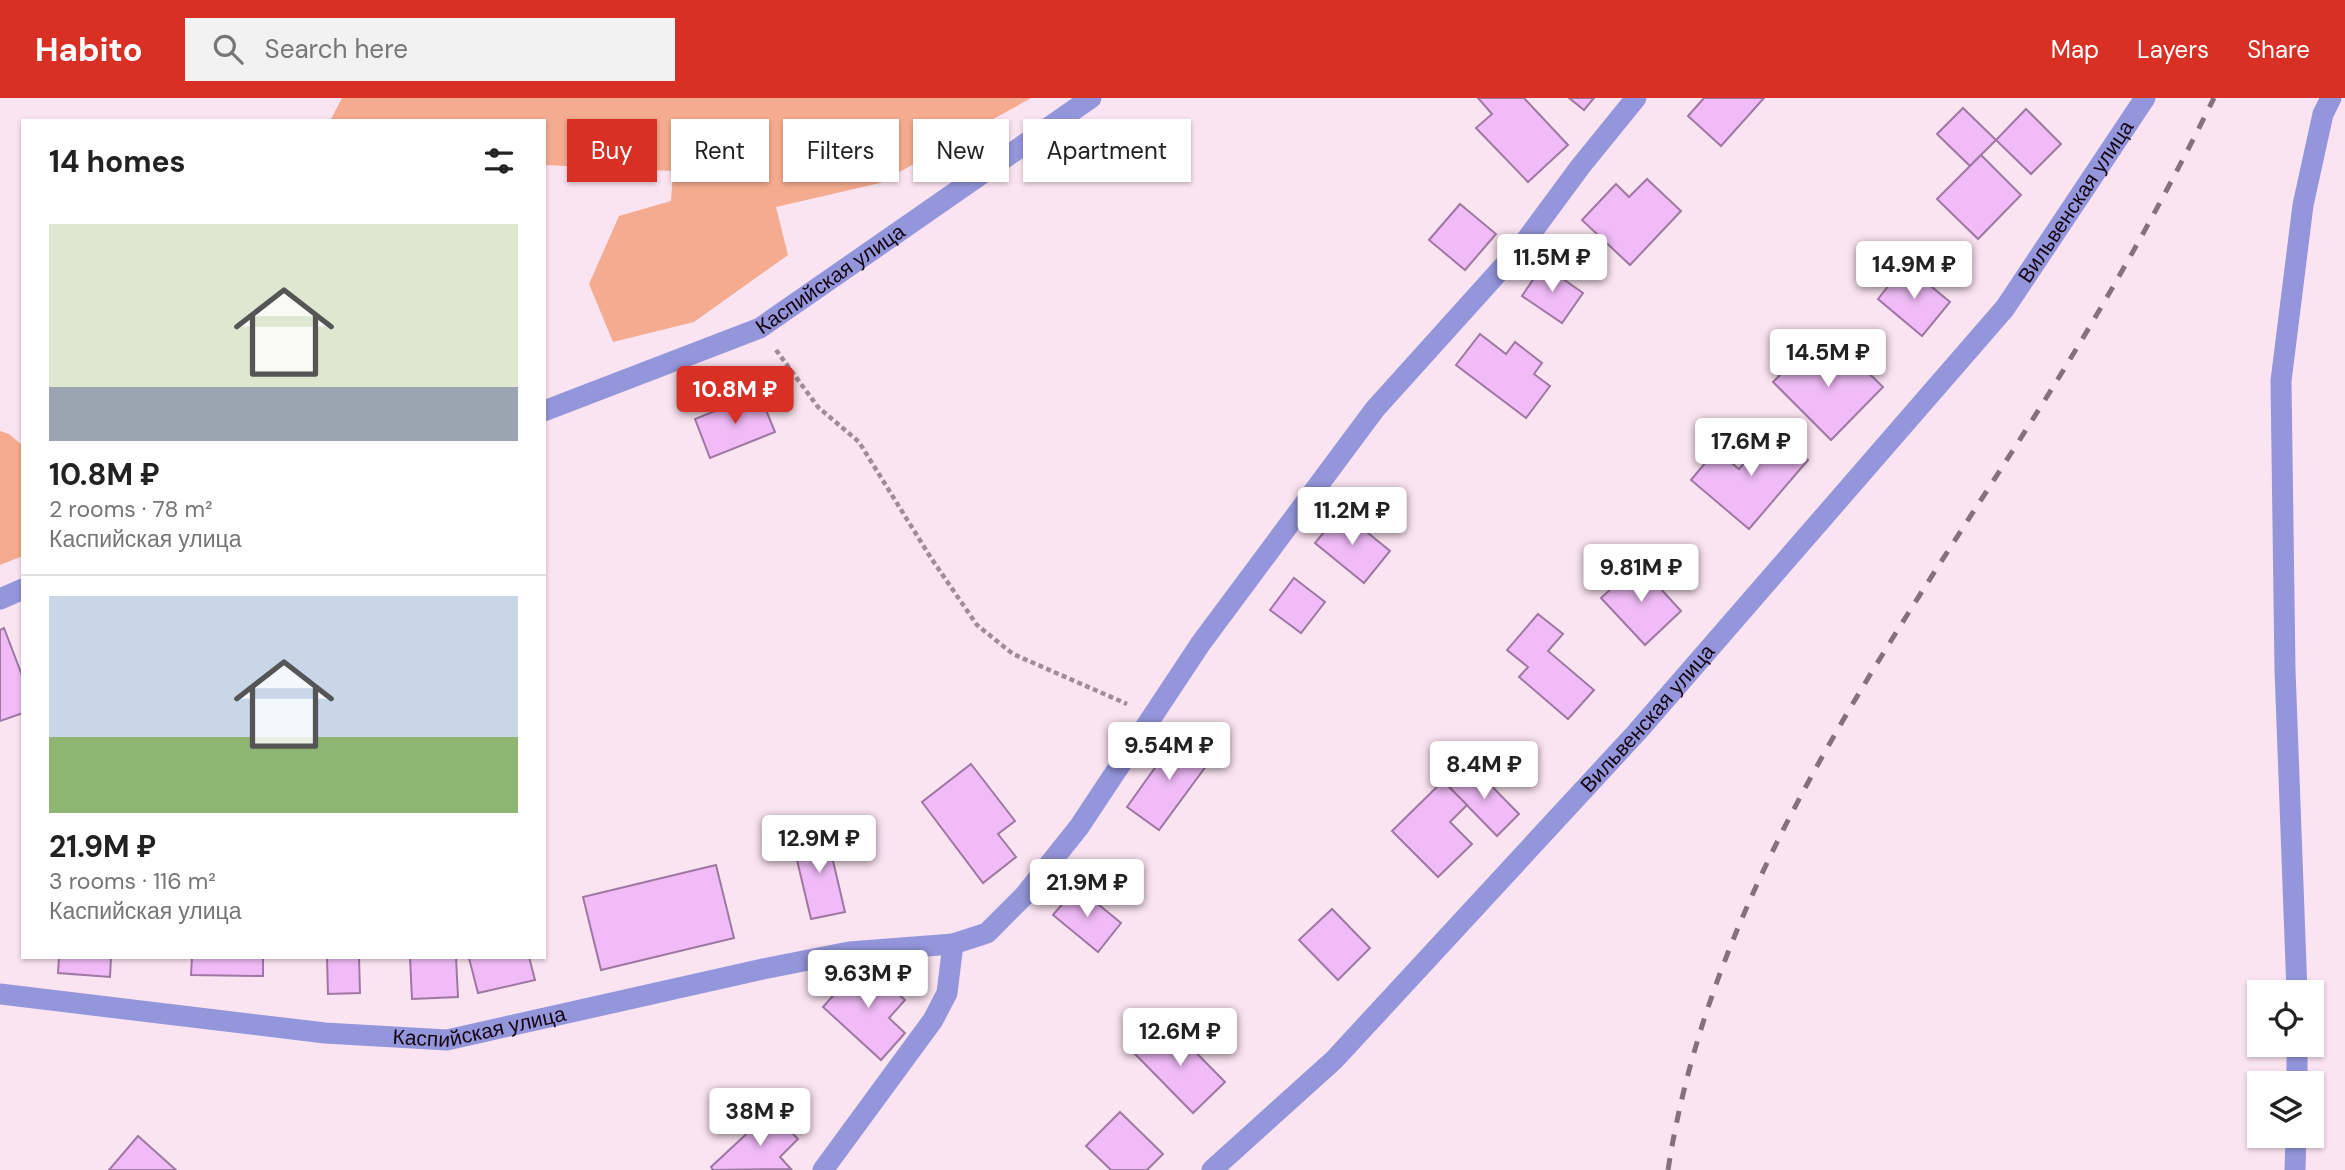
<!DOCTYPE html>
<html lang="en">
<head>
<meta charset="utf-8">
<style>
  :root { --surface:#fff; --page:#f2f2f2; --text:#222; --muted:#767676; --line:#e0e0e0; --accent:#d93025 }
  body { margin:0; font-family:"DM Sans",sans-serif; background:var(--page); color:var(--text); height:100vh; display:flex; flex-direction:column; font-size:26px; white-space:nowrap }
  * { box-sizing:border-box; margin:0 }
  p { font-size:23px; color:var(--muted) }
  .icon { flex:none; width:38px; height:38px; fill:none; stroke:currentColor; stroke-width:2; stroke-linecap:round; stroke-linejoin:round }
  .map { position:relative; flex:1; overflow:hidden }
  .drawer { position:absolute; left:21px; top:21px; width:525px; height:840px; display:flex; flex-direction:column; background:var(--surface); border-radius:0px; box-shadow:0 2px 5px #0004 }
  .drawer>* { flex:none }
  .guide { position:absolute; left:567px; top:21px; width:665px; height:63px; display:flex; gap:14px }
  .tools { position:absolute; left:2247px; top:882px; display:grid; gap:14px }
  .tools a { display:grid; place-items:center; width:77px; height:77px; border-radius:0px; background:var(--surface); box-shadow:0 2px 5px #0004; font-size:35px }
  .price { position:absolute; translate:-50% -60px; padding:0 16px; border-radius:7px; background:#fff; color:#222; font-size:23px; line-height:46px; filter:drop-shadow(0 2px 4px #0008) }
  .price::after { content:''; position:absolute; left:50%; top:42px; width:21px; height:16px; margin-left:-10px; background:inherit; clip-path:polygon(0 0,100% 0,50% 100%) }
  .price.current { background:var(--accent); color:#fff }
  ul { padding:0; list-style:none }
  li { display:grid; align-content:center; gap:14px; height:371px; padding:0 28px }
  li+li { border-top:2px solid var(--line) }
  li span { display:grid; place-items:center; height:217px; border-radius:0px; color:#555 }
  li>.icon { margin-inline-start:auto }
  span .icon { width:126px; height:126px; fill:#fffc; stroke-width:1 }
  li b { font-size:30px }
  h2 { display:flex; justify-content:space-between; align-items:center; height:84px; padding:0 28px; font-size:30px }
  .chip { padding:0 24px; border-radius:0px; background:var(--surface); box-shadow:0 2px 5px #0004; font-size:24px; line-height:63px }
  .chip.current { background:var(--accent); color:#fff }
  header { display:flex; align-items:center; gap:42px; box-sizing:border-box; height:98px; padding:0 35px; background:var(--accent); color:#fff }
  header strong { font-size:33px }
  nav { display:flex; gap:38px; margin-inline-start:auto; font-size:24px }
  .search { width:490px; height:63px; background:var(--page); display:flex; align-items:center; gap:18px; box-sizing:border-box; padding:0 24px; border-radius:0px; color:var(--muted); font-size:26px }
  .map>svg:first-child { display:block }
  .green { fill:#f4ab8f }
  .building { fill:#f0bbf7; stroke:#9e78a2; stroke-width:2 }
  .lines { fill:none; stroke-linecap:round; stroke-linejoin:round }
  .path { stroke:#a08b97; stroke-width:4.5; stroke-dasharray:5 3.5; stroke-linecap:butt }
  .minor { stroke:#9496db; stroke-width:21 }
  .rail { stroke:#85717d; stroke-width:5; stroke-dasharray:12 12; stroke-linecap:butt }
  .labels { text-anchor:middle; stroke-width:6; stroke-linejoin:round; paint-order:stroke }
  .street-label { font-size:21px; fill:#160510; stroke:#fff }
</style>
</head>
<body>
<header>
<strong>Habito</strong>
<div class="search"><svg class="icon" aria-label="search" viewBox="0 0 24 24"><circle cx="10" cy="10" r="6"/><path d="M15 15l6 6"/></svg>Search here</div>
<nav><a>Map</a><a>Layers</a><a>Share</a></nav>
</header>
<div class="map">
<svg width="2345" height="1072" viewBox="0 0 2345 1072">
  <rect width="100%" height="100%" fill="#fbe4f1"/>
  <g class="green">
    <path d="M342,0H1031L880,85L776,109L788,157L694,224L613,244L589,186L619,118L671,103L673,73L544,67V23H330Z"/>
    <path d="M0,333L9,336L23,348V458L0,467Z"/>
  </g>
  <g class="building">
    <path d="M1478,0H1524L1568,47L1528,84L1476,30L1492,16Z"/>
    <path d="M1569,0H1594L1584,12Z"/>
    <path d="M1704,0H1764L1721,48L1688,18Z"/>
    <path d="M1963,10L1996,42L1970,68L1937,36Z"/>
    <path d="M2026,11L2061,46L2031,76L1996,42Z"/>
    <path d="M1981,57L2021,97L1978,141L1937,101Z"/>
    <path d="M1647,81L1681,113L1630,167L1582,122L1616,86L1629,99Z"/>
    <path d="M1460,106L1496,136L1465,172L1429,142Z"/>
    <path d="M1543,167L1583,195L1562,225L1522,198Z"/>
    <path d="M1905,167L1950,204L1922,238L1878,201Z"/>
    <path d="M1480,236L1506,256L1515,244L1542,265L1534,276L1550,288L1526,320L1456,267Z"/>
    <path d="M1810,247L1830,267L1845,252L1883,289L1831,342L1773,284Z"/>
    <path d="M759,295L775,334L710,360L695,321Z"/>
    <path d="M1773,332L1808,362L1749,431L1691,382L1716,352L1739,371Z"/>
    <path d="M1341,413L1390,453L1364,485L1315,445Z"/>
    <path d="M1638,466L1681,513L1645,547L1601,500Z"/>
    <path d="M1294,480L1325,504L1301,535L1270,512Z"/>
    <path d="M1538,516L1563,536L1548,553L1594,592L1568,621L1519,579L1528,569L1507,552Z"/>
    <path d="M4,530L23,580V615L0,623V532Z"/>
    <path d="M1179,636L1212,660L1159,732L1127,709Z"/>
    <path d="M971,666L1015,723L998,736L1016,759L983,785L922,704Z"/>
    <path d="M1472,668L1519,716L1497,738L1450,690Z"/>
    <path d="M1443,683L1467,707L1450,724L1472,746L1438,779L1392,733Z"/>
    <path d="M826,733L845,814L811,821L792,741Z"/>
    <path d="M716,767L734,840L601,872L583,799Z"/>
    <path d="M1077,789L1121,825L1098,854L1053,817Z"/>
    <path d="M1332,811L1370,850L1338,882L1299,842Z"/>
    <path d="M59,859H111L110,879L58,875Z"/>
    <path d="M192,859H263V878L191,877Z"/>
    <path d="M304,859H359L360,895L328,896L327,860Z"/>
    <path d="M410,859H456L458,899L412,901Z"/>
    <path d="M529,859L535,882L478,895L469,860Z"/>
    <path d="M863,864L905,902L889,920L905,935L881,962L823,909Z"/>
    <path d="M1166,924L1225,984L1193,1015L1134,955Z"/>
    <path d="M771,1013L798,1041L780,1059L791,1071L713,1072L711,1069Z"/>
    <path d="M1120,1014L1163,1056L1147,1072H1111L1086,1048Z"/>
    <path d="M138,1038L176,1072H109Z"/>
  </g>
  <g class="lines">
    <path class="path" d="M776,252L818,309L859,344L931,460L977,527L1013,556L1127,606"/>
    <g class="minor">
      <path id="s1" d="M544,313L760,230L1091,0"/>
      <path d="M0,501L23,491"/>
      <path d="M2297,894L2285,572L2281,283L2303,107L2323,16L2331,0"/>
      <path id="s2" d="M0,896L325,935L447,942L763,871L849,854L953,846L987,835L1024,798L1079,729L1201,545L1375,311L1521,149L1580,69L1636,0"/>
      <path d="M2297,985V947"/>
      <path d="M823,1072L933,922L947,895L953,846"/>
      <path id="s3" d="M1212,1072L1334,962L1637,634L2005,210L2145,0"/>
      <path d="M2295,1072L2296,1038"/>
    </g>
    <path class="rail" d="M1668,1072C1713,781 1896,540 2048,297C2108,201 2164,101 2214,0"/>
  </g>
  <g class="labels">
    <g class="street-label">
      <text dy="7" stroke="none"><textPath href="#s3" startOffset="1300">Вильвенская улица</textPath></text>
      <text dy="7" stroke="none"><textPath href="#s1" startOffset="317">Каспийская улица</textPath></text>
      <text dy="7" stroke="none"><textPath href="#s3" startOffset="628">Вильвенская улица</textPath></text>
      <text dy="7" stroke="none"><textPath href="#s2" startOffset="483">Каспийская улица</textPath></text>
    </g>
  </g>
</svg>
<div class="tools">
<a><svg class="icon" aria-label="locate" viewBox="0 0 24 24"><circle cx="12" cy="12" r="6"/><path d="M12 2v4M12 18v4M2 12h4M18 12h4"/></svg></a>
<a><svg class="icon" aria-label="layers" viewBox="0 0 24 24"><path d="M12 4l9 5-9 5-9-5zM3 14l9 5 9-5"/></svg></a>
</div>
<b class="price" style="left:1552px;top:196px">11.5M ₽</b>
<b class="price" style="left:1914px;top:203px">14.9M ₽</b>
<b class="price" style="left:1828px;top:291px">14.5M ₽</b>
<b class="price current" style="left:735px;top:328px">10.8M ₽</b>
<b class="price" style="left:1751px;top:380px">17.6M ₽</b>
<b class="price" style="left:1352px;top:449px">11.2M ₽</b>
<b class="price" style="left:1641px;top:506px">9.81M ₽</b>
<b class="price" style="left:1169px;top:684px">9.54M ₽</b>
<b class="price" style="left:1484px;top:703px">8.4M ₽</b>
<b class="price" style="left:819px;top:777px">12.9M ₽</b>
<b class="price" style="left:1087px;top:821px">21.9M ₽</b>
<b class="price" style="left:868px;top:912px">9.63M ₽</b>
<b class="price" style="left:1180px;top:970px">12.6M ₽</b>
<b class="price" style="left:760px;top:1050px">38M ₽</b>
<div class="guide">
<a class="chip current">Buy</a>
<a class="chip">Rent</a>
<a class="chip">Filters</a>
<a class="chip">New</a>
<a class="chip">Apartment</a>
</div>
<section class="drawer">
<h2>14 homes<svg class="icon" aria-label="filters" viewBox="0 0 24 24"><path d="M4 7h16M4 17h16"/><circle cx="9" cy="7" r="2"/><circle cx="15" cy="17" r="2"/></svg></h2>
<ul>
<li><span style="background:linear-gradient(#dfe7d0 75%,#9aa5b1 0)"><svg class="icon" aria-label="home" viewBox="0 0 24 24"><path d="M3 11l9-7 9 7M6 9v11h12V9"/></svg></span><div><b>10.8M ₽</b><p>2 rooms · 78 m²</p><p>Каспийская улица</p></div></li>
<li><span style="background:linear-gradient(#c9d6e8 65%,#8fb573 0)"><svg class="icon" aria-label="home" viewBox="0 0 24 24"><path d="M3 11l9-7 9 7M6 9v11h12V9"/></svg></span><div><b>21.9M ₽</b><p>3 rooms · 116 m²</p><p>Каспийская улица</p></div></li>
</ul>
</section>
</div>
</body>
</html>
